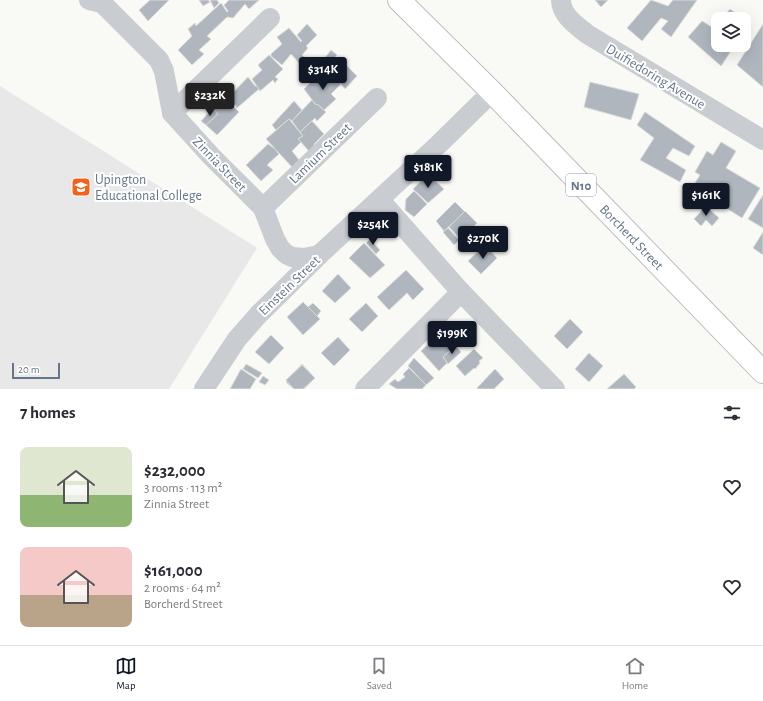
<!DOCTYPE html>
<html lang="en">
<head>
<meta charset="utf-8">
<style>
  :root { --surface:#fff; --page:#f2f2f3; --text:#2b2b33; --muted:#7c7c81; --line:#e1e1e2; --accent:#111827 }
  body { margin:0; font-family:"Alegreya Sans",sans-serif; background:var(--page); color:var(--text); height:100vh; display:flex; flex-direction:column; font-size:15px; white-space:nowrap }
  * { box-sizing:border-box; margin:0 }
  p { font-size:13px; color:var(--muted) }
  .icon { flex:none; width:22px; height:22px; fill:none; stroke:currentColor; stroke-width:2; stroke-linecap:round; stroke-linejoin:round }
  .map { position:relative; height:389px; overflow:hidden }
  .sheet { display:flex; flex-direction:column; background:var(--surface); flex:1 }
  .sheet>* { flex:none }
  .controls { position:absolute; left:711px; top:12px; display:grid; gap:8px }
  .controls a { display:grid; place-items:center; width:40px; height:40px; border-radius:8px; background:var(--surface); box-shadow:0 4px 16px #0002; font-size:20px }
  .scale { position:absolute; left:12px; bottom:10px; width:48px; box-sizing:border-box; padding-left:4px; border:2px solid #65768a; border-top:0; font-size:11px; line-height:14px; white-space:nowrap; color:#65768a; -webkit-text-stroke:3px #fff; paint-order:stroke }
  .price { position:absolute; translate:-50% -34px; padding:0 9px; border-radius:4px; background:var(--accent); color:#fff; font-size:13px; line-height:26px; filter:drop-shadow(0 1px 2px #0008) }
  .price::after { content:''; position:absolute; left:50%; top:24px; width:12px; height:9px; margin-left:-6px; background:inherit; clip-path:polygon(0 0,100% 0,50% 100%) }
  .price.on { background:#222; color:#fff }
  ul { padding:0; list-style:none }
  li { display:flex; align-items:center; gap:12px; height:100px; padding:0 20px }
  li span { display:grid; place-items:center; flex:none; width:112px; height:80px; border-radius:8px; color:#555 }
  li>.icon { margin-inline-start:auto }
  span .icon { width:48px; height:48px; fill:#fffc; stroke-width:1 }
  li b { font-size:17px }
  h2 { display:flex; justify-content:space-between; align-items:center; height:48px; padding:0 20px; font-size:17px }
  .menu { display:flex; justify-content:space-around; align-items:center; height:56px; border-top:1px solid var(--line); background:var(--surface); font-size:11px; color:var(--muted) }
  .menu a { display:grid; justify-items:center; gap:2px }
  .menu .on { color:var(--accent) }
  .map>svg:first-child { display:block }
  .built { fill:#e7e8e7 }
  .building { fill:#afb6be; stroke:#dbdbd8 }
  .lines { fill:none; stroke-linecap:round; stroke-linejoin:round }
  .highway-casing { stroke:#bbbec2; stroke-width:24 }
  .minor { stroke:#c9ccd0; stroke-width:20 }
  .highway { stroke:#fff; stroke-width:22 }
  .labels { text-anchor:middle; stroke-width:4; stroke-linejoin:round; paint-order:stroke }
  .shield { fill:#fff; stroke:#939fad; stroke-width:1 }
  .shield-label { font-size:13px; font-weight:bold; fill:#65768a }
  .street-label { font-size:14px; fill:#65768a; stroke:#fff }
  .poi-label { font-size:14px; fill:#65768a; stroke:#fff; text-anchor:start }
</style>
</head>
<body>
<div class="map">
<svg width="763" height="389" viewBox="0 0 763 389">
  <rect width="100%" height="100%" fill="#f9f9f6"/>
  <path class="built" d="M0,86L257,248L169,389H0Z"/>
  <g class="building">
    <path d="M150,0H169L148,21L139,10Z"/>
    <path d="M199,0H208L210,2L203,6Z"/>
    <path d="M210,0H217L219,3L214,8Z"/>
    <path d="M229,0H259L249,9L245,4L233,18L227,17L207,36L211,39L199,50L204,54L192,65L178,50L192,36L188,29L195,23L196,26L221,3L227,12L228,11L224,5Z"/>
    <path d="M595,0H608L601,7Z"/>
    <path d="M651,0L668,6L673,0H697L671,37L661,29L668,21L661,18L642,41L627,28Z"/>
    <path d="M730,9L743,19H722Z"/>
    <path d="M744,20L749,24L744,31Z"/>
    <path d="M702,21L715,29L718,25V45H735L721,66L688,37Z"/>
    <path d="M307,24L317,35L306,46L308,48L302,55L308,60L302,66L291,54L282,65L271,56V54L282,44L277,37L289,28L301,42L302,41L297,35Z"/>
    <path d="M763,24V87L737,65Z"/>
    <path d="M331,50L337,55L326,67L321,63Z"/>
    <path d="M269,55L283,69L275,77L278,79L275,83L273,80L260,91L252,79L262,70L258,65Z"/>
    <path d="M346,65L357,76L345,89L335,76Z"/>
    <path d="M332,73L341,84L331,94L336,99L324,110L317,104L316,105L304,89L315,78L321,84Z"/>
    <path d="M248,77L255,86H257L259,89L237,108L236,105L230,104L226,100Z"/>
    <path d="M590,82L639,94L631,120L584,107Z"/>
    <path d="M220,99L225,105L228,103L232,105L239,112L217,135L206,125L218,114L211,107Z"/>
    <path d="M312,100L316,105L317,104L326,112L317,121L315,118L300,132L292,121Z"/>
    <path d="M294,101L302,110L292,121L289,119L276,130L272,125Z"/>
    <path d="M213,108L218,114L206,125L201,121Z"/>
    <path d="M645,112L695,146L689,156L673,148L666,158L686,170L680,182L640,160L654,138L637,125Z"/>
    <path d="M289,119L303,136L298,139L301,142L292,151L299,160L292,167L266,139Z"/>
    <path d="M312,121L324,134L314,144V148L309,151L298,139L303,136L300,132Z"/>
    <path d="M721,142L736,151L726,168L760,188L742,218L723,206L724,204L693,186L700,175L695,172L707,151L713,155Z"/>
    <path d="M268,144L275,149L279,154L267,165L273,170L261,181L246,165Z"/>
    <path d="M428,174L444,189L428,203L413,189Z"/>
    <path d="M414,191L427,204L414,217L405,210L406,199Z"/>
    <path d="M763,195V228L748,219Z"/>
    <path d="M455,202L465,212L444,231L436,221Z"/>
    <path d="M706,206L719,218L712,226L706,220L701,226L694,219Z"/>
    <path d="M465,211L477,223L461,240L449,227Z"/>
    <path d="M448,228L459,240L454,245L443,232Z"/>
    <path d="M763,232V255L753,248Z"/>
    <path d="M370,239L380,250L376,254L366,243Z"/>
    <path d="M364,243L385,265L370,278L349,258Z"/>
    <path d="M485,245L497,258L481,274L468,261Z"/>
    <path d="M406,270L424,289L413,300L407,293L389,310L377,297Z"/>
    <path d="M338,274L351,288L335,303L322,291Z"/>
    <path d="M303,302L320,319L303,335L287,317Z"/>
    <path d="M313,303L321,311L317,316L308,307Z"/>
    <path d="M366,303L378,316L362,332L349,319Z"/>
    <path d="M570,319L583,332L567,349L554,336Z"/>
    <path d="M451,333L459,343L443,357L447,363L439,371L421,351L436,337L440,342Z"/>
    <path d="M271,335L284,348L269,364L255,352Z"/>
    <path d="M338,337L350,350L334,366L321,353Z"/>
    <path d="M456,346L461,352L448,364L443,357Z"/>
    <path d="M474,349L483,358L479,361L480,363L475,369L474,368L465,376L456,366Z"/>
    <path d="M589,353L603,366L589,382L575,369Z"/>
    <path d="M414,358L434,378L426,385L408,366Z"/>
    <path d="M246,364L262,373L258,378L243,369Z"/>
    <path d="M302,364L315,378L304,389H294L286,382Z"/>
    <path d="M302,365L315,378L303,389H294L286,380Z"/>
    <path d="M409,368L426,385L422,389H397L389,384L395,379L398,382L405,377L403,374Z"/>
    <path d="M241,369L256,379L250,389H230Z"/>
    <path d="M495,369L504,379L494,389H478L477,388Z"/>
    <path d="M624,374L636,387L634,389H607Z"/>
    <path d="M263,376L269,380L265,385L259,382Z"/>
  </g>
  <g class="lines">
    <g class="highway-casing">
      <path id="highway" d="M399,0L492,92L763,372"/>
    </g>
    <g class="minor">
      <path d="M89,0L102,3L159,60L164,71L172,113L211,156L263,208L275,239L280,248L286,254L292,257L304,258L319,255"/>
      <path d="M561,0C561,15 576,25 587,34L763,140"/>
      <path d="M172,113L270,18"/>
      <path d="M380,200L461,292L555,389"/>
      <path d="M263,208L377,98"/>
      <path d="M204,389L237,339L259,314L319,255L439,144L492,92"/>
      <path d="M365,389L461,292"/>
    </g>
    <use href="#highway" class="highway"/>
  </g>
  <defs>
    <g id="university-square" transform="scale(1)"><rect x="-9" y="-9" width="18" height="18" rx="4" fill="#f3621c" stroke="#fff"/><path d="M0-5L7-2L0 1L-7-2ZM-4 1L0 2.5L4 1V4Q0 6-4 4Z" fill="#fff"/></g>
  </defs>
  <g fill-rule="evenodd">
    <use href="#university-square" x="81" y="187"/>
  </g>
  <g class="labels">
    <rect class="shield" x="566" y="174" width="30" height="22" rx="3"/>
    <g class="shield-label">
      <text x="581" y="190">N10</text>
    </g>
    <g class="street-label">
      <text transform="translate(656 76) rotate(31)" y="5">Duifiedoring Avenue</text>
      <text transform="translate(320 153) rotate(-44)" y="5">Lamium Street</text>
      <text transform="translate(220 164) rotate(46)" y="5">Zinnia Street</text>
      <text transform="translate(632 237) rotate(46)" y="5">Borcherd Street</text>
      <text transform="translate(289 285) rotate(-44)" y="5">Einstein Street</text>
    </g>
    <g class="poi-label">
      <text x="95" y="184">Upington<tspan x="95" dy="16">Educational College</tspan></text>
    </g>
  </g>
</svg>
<div class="controls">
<a><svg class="icon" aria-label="layers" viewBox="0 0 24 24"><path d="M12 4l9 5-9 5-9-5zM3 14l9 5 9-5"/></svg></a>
</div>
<div class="scale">20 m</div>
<b class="price" style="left:323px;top:91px">$314K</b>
<b class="price on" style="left:210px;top:117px">$232K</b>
<b class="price" style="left:428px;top:189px">$181K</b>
<b class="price" style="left:706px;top:217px">$161K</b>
<b class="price" style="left:373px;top:246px">$254K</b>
<b class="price" style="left:483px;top:260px">$270K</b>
<b class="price" style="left:452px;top:355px">$199K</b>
</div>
<section class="sheet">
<h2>7 homes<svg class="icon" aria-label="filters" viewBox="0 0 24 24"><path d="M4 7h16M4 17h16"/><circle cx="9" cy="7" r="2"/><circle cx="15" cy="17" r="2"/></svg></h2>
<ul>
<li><span style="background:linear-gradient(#dfe7d0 60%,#8fb573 0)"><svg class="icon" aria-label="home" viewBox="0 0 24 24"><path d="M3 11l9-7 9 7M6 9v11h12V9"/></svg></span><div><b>$232,000</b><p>3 rooms · 113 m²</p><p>Zinnia Street</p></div><svg class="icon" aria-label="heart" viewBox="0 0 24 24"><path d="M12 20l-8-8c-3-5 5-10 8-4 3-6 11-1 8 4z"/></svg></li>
<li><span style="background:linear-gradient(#f6c9c9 60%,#b9a48a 0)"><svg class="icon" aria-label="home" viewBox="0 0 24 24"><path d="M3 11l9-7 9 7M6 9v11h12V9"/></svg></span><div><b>$161,000</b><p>2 rooms · 64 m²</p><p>Borcherd Street</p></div><svg class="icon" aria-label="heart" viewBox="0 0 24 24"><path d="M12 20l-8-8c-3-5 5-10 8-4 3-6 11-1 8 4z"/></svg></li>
</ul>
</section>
<nav class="menu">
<a class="on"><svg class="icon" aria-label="map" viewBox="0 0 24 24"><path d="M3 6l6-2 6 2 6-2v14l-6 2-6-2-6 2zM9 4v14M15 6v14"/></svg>Map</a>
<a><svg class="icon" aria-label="saved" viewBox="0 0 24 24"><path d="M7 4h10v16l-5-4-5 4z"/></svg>Saved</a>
<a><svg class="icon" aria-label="home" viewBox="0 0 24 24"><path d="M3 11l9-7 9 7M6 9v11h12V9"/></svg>Home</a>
</nav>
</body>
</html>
